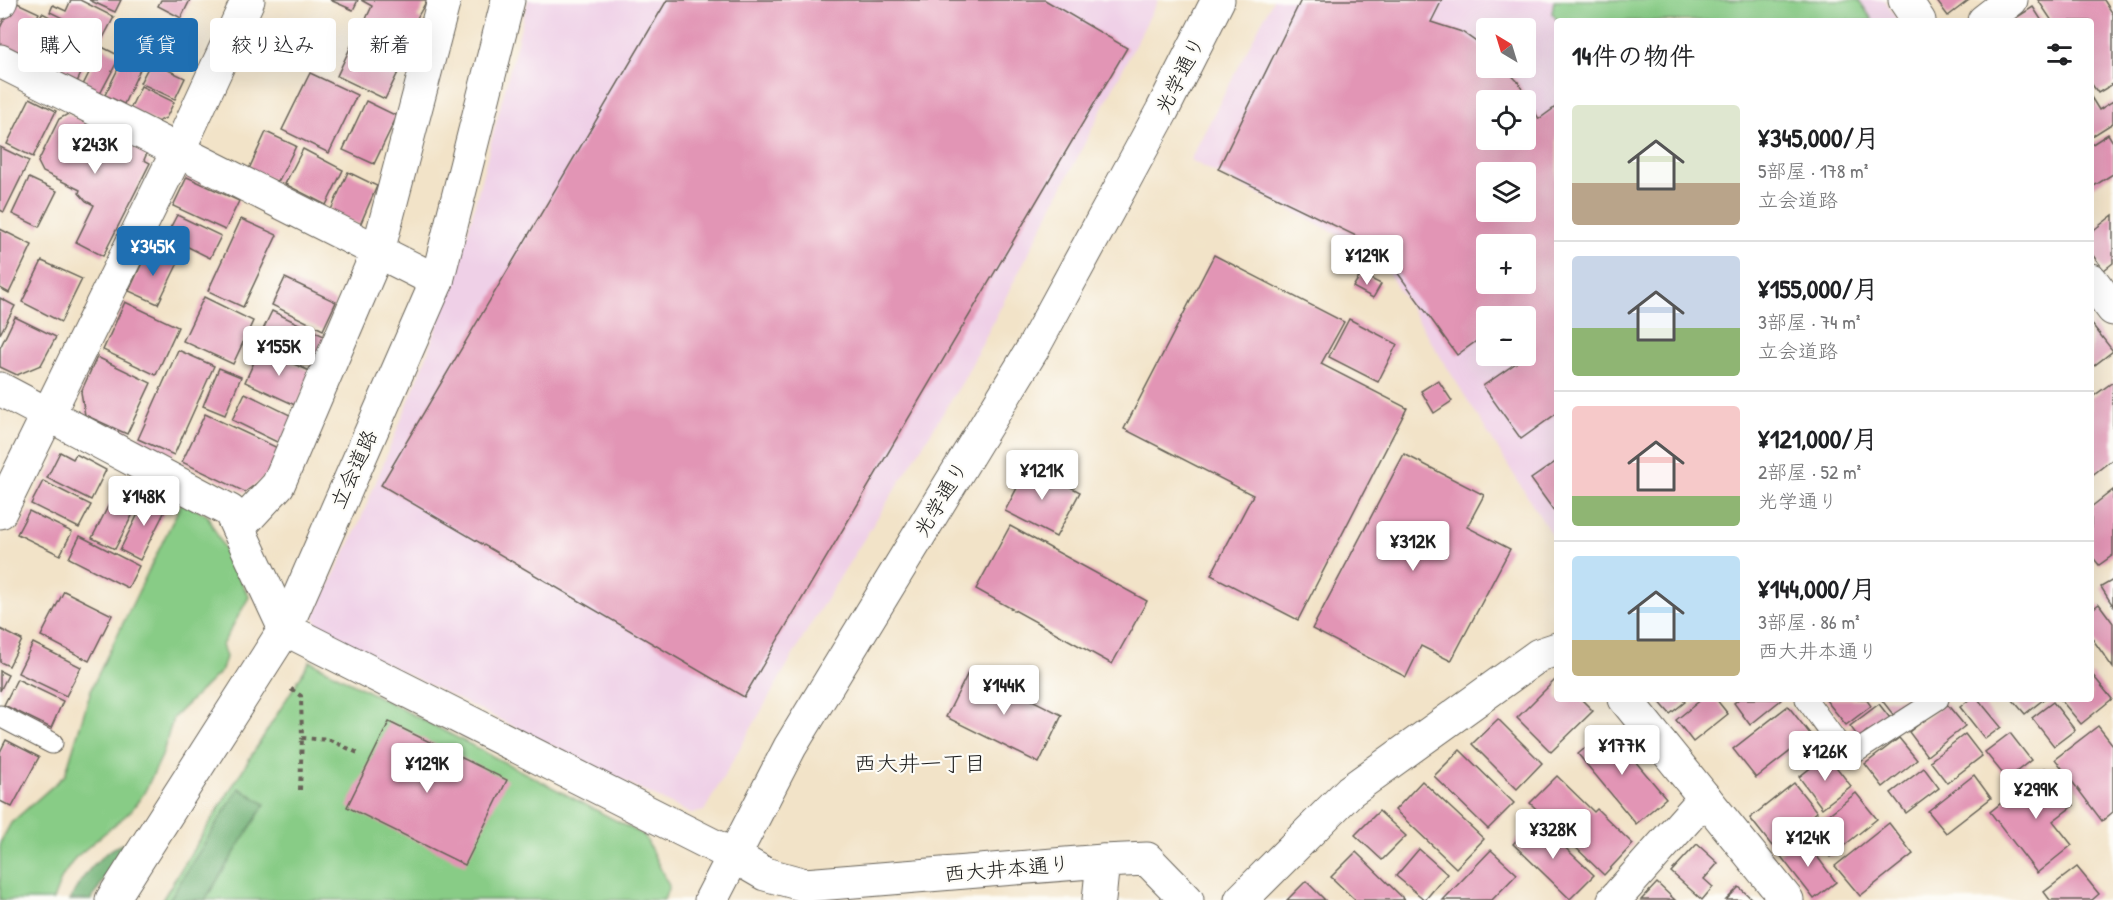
<!DOCTYPE html>
<html lang="ja">
<head>
<meta charset="utf-8">
<style>
  :root { --surface:#fff; --page:#f6f6f6; --text:#202124; --muted:#757577; --line:#e0e0e0; --accent:#1f6fb2 }
  body { margin:0; font-family:"Patrick Hand","Klee One",sans-serif; background:var(--page); color:var(--text); height:100vh; display:flex; flex-direction:column; font-size:22px; white-space:nowrap }
  * { box-sizing:border-box; margin:0 }
  p { font-size:20px; color:var(--muted) }
  .icon { flex:none; width:33px; height:33px; fill:none; stroke:currentColor; stroke-width:2; stroke-linecap:round; stroke-linejoin:round }
  .map { position:relative; flex:1; overflow:hidden }
  .drawer { position:absolute; left:1554px; top:18px; width:540px; height:684px; display:flex; flex-direction:column; background:var(--surface); border-radius:6px; box-shadow:0 6px 24px #0002 }
  .drawer>* { flex:none }
  .guide { position:absolute; left:18px; top:18px; width:570px; height:54px; display:flex; gap:12px }
  .needle { width:39px; rotate:322deg }
  .fabs { position:absolute; left:1476px; top:18px; display:grid; gap:12px }
  .fabs a { display:grid; place-items:center; width:60px; height:60px; border-radius:6px; background:var(--surface); box-shadow:0 6px 24px #0002; font-size:30px }
  .price { position:absolute; translate:-50% -51px; padding:0 14px; border-radius:6px; background:#fff; color:#222; font-size:20px; line-height:39px; filter:drop-shadow(0 2px 3px #0008) }
  .price::after { content:''; position:absolute; left:50%; top:36px; width:18px; height:14px; margin-left:-9px; background:inherit; clip-path:polygon(0 0,100% 0,50% 100%) }
  .price.current { background:var(--accent); color:#fff }
  ul { padding:0; list-style:none }
  li { display:flex; align-items:center; gap:18px; height:150px; padding:0 18px }
  li+li { border-top:2px solid var(--line) }
  li span { display:grid; place-items:center; flex:none; width:168px; height:120px; border-radius:6px; color:#555 }
  li>.icon { margin-inline-start:auto }
  span .icon { width:72px; height:72px; fill:#fffc; stroke-width:1 }
  li b { font-size:26px }
  h2 { display:flex; justify-content:space-between; align-items:center; height:72px; padding:0 18px; font-size:26px }
  .tag { padding:0 21px; border-radius:6px; background:var(--surface); box-shadow:0 6px 24px #0002; font-size:21px; line-height:54px }
  .tag.current { background:var(--accent); color:#fff }
  .map>svg:first-child { display:block }
  .built { fill:#efd0e7; fill-rule:evenodd }
  .green { fill:#88cc86; stroke:#527451; stroke-width:1.5 }
  .forest { fill:#6eb073; stroke:#456648; stroke-width:1.5 }
  .building { fill:#e295b5; fill-rule:evenodd }
  .lines { fill:none; stroke-linecap:round; stroke-linejoin:round }
  .service-casing { stroke:#676258; stroke-width:23 }
  .minor-casing { stroke:#676258; stroke-width:35 }
  .tertiary-casing { stroke:#676258; stroke-width:35 }
  .path { stroke:#676258; stroke-width:4; stroke-dasharray:4.5 4.5; stroke-linecap:butt }
  .service { stroke:#fff; stroke-width:21 }
  .minor { stroke:#fff; stroke-width:33 }
  .tertiary { stroke:#fff; stroke-width:33 }
  .labels { text-anchor:middle; stroke-width:4.5; stroke-linejoin:round; paint-order:stroke }
  .street-label { font-size:21px; fill:#1c1c1c; stroke:#fdfcf7 }
  .neighbourhood-label { font-size:22px; fill:#1c1c1c; stroke:#fdfcf7 }
</style>
</head>
<body>
<div class="map">
<svg width="2113" height="900" viewBox="0 0 2113 900">
  <rect width="100%" height="100%" fill="#fdfcf7"/>
  <filter id="ink" filterUnits="userSpaceOnUse"><feTurbulence type="fractalNoise" baseFrequency=".0167" numOctaves="2"/><feDisplacementMap in="SourceGraphic" scale="12" xChannelSelector="R" yChannelSelector="G"/><feConvolveMatrix kernelMatrix="1 2 1 2 8 2 1 2 1" color-interpolation-filters="sRGB"/></filter>
  <filter id="wash" filterUnits="userSpaceOnUse"><feTurbulence type="fractalNoise" baseFrequency=".008" numOctaves="4" result="noise"/><feDisplacementMap in="SourceGraphic" scale="24" xChannelSelector="R" yChannelSelector="G"/><feGaussianBlur stdDeviation="1.35" result="paint"/><feColorMatrix in="noise" values="0 0 0 0 0 0 0 0 0 0 0 0 0 0 0 0 0 1.4 0 .05"/><feComposite in="paint" operator="in"/></filter>
  <g filter="url(#wash)">
    <rect width="100%" height="100%" fill="#f2e3c8"/>
    <g class="built">
      <path d="M528,0H1158L963,381L812,622L704,811L691,814L320,631L314,616L358,526L425,361L462,254Z"/>
      <path d="M1273,0H1885L1898,21H1557V544L1376,253L1190,160ZM1486,28H1526V68H1486ZM1486,100H1526V140H1486ZM1486,172H1526V212H1486ZM1486,244H1526V284H1486ZM1486,316H1526V356H1486Z"/>
    </g>
    <g class="green">
      <path d="M1554,0H1859L1873,21H1558L1552,13Z"/>
      <path d="M182,502L207,515L249,597L222,645L226,657L222,670L173,718L162,756L144,793L131,811L75,858L62,877L53,900H0V843L11,823L65,775L92,687Z"/>
      <path d="M310,661L644,835L669,886L664,900H162Z"/>
    </g>
    <g class="forest">
      <path d="M239,788L265,804L205,900H169Z"/>
      <path d="M128,842L91,900H70C81,877 102,849 128,842Z"/>
    </g>
    <g id="blocks">
      <g class="building">
        <path d="M71,0H80L114,17L103,38L50,12L53,5L66,11Z"/>
        <path d="M89,0H121L115,12Z"/>
        <path d="M161,0H190L181,18L158,6Z"/>
        <path d="M330,0H358L353,10Z"/>
        <path d="M361,0H427L417,18L422,20L411,42L366,19L372,6Z"/>
        <path d="M667,0H1045L1127,48L744,697L381,485Z"/>
        <path d="M1301,0H1442L1431,22L1462,32L1486,49V68H1505L1518,82L1539,119L1557,106V413L1521,439L1483,386L1516,363L1511,356H1526V316H1486V334L1457,355L1379,247L1218,169ZM1486,100H1526V140H1486ZM1486,172H1526V212H1486ZM1486,244H1526V284H1486Z"/>
        <path d="M1936,0H1969L1948,16Z"/>
        <path d="M2038,0H2104L2113,14V84L2098,93L2091,83V21H2052Z"/>
        <path d="M13,1L39,13L19,56L1,47L0,44V28Z"/>
        <path d="M2033,7L2042,21H2011Z"/>
        <path d="M42,13L68,26L48,67L22,54Z"/>
        <path d="M359,29L408,52L385,99L337,76Z"/>
        <path d="M69,30L96,42L76,84L49,71Z"/>
        <path d="M102,47L120,56L100,94L83,85Z"/>
        <path d="M124,57L142,65L124,104L105,95Z"/>
        <path d="M151,62L185,78L175,99L140,83Z"/>
        <path d="M310,73L357,95L329,153L282,130Z"/>
        <path d="M141,86L174,102L166,118L157,122L130,109Z"/>
        <path d="M2091,97L2099,110L2113,101V123L2091,137Z"/>
        <path d="M30,98L56,111L33,157L7,144Z"/>
        <path d="M366,101L397,116L374,164L343,150Z"/>
        <path d="M68,114L147,153L144,160L150,163L103,256L76,242L94,205L86,201L79,193L80,190L43,172L38,162L59,119Z"/>
        <path d="M266,132L296,146L278,182L249,169Z"/>
        <path d="M2108,134L2113,142V174L2091,188V145Z"/>
        <path d="M0,147L29,161L4,212L0,210Z"/>
        <path d="M303,149L343,170L326,205L285,184Z"/>
        <path d="M348,172L377,186L360,225L330,212Z"/>
        <path d="M187,177L239,201L225,230L173,206Z"/>
        <path d="M29,178L57,191L39,227L12,214Z"/>
        <path d="M177,215L221,236L210,258L166,236Z"/>
        <path d="M2113,215V263L2104,270L2091,253V232Z"/>
        <path d="M241,219L277,235L243,307L208,291Z"/>
        <path d="M0,229L32,245L9,293L0,288Z"/>
        <path d="M148,250L178,263L158,304L129,291Z"/>
        <path d="M1214,255L1344,322L1321,364L1407,408L1298,620L1211,575L1253,495L1124,429Z"/>
        <path d="M42,261L82,279L61,322L22,302Z"/>
        <path d="M1361,274L1381,284L1373,298L1353,287Z"/>
        <path d="M285,278L336,302L323,330L272,305Z"/>
        <path d="M204,297L253,321L233,364L183,341Z"/>
        <path d="M0,298L15,306L0,334Z"/>
        <path d="M125,302L178,327L156,375L103,350Z"/>
        <path d="M272,311L326,337L313,366L258,340Z"/>
        <path d="M15,317L56,337L41,365L17,375L0,367V348Z"/>
        <path d="M1349,319L1397,344L1378,382L1329,357Z"/>
        <path d="M2091,323L2113,351L2091,368Z"/>
        <path d="M260,349L312,372L297,406L245,382Z"/>
        <path d="M178,350L214,366L174,455L138,439Z"/>
        <path d="M97,357L151,383L127,434L85,415L81,392Z"/>
        <path d="M219,368L241,377L225,415L203,406Z"/>
        <path d="M1438,380L1452,401L1434,413L1421,391Z"/>
        <path d="M2113,382V459L2091,476V398Z"/>
        <path d="M245,393L294,417L281,444L232,420Z"/>
        <path d="M205,414L282,450L271,473L245,492L182,462Z"/>
        <path d="M60,452L73,459L76,454L106,470L91,500L47,478Z"/>
        <path d="M1404,454L1484,495L1467,527L1510,549L1451,661L1421,646L1406,677L1312,629Z"/>
        <path d="M1557,461V515L1531,479Z"/>
        <path d="M1029,465L1080,492L1056,537L1005,511Z"/>
        <path d="M43,481L91,505L79,528L31,504Z"/>
        <path d="M120,483L143,494L115,549L92,538Z"/>
        <path d="M2113,490V555L2099,565L2091,555V507Z"/>
        <path d="M148,494L168,505L140,560L120,550Z"/>
        <path d="M29,511L72,532L60,555L17,534Z"/>
        <path d="M1010,526L1147,601L1112,664L976,589Z"/>
        <path d="M80,536L139,566L128,588L69,558Z"/>
        <path d="M2113,580V606L2101,587Z"/>
        <path d="M64,591L112,615L89,661L41,636Z"/>
        <path d="M2099,604L2113,623V668L2091,637V610Z"/>
        <path d="M0,629L22,640L9,666L0,662Z"/>
        <path d="M33,643L81,667L66,696L18,673Z"/>
        <path d="M970,669L1062,715L1039,763L946,717Z"/>
        <path d="M0,671L8,675L0,691Z"/>
        <path d="M2091,673L2112,699L2081,724L2060,699H2091Z"/>
        <path d="M1557,678V699H1581L1593,711L1551,752L1517,718Z"/>
        <path d="M17,679L63,701L51,728L4,705Z"/>
        <path d="M1657,699H1682L1685,702L1670,714Z"/>
        <path d="M1702,699H1716L1728,714L1693,742L1676,720Z"/>
        <path d="M1739,699H1780L1781,700L1750,725L1734,703Z"/>
        <path d="M1825,699H1866L1871,706L1846,725Z"/>
        <path d="M1881,699H1918L1895,717Z"/>
        <path d="M1970,699H1978L2001,727L1985,739L1960,707Z"/>
        <path d="M2012,699H2044L2025,714Z"/>
        <path d="M2053,702L2075,730L2054,746L2032,718Z"/>
        <path d="M1946,703L1965,726L1927,756L1909,732Z"/>
        <path d="M1879,704L1890,718L1870,735L1867,731L1859,738L1850,726Z"/>
        <path d="M1788,706L1811,735L1756,778L1733,749Z"/>
        <path d="M1498,719L1542,763L1517,789L1472,744Z"/>
        <path d="M389,722L507,780L465,865L347,807Z"/>
        <path d="M2098,726L2113,745V812L2102,821L2055,759Z"/>
        <path d="M1608,729L1666,798L1636,824L1578,754Z"/>
        <path d="M2010,733L2031,760L2007,779L1985,752Z"/>
        <path d="M1965,734L1982,756L1947,783L1930,761Z"/>
        <path d="M1899,738L1917,760L1883,787L1865,764Z"/>
        <path d="M6,740L39,757L12,807L0,801V752Z"/>
        <path d="M1460,750L1514,803L1488,829L1434,776Z"/>
        <path d="M1827,755L1851,786L1822,808L1799,777Z"/>
        <path d="M1924,768L1939,788L1906,813L1891,793Z"/>
        <path d="M2045,768L2074,805L2053,821L2072,845L2037,873L1990,812Z"/>
        <path d="M1974,775L1991,798L1946,833L1928,811Z"/>
        <path d="M1557,776L1594,812L1597,809L1633,844L1604,875L1530,803Z"/>
        <path d="M1422,781L1484,839L1456,868L1395,810Z"/>
        <path d="M1794,783L1817,812L1772,846L1750,818Z"/>
        <path d="M1856,793L1877,819L1830,857L1809,830Z"/>
        <path d="M1379,811L1406,836L1382,860L1355,835Z"/>
        <path d="M1536,820L1594,875L1570,899L1513,844Z"/>
        <path d="M1889,823L1913,854L1860,896L1835,866Z"/>
        <path d="M1802,836L1836,882L1814,899L1779,854Z"/>
        <path d="M1697,844L1718,863L1704,879L1713,887L1702,900L1671,872Z"/>
        <path d="M1419,849L1447,874L1425,900L1396,876Z"/>
        <path d="M1491,850L1517,874L1492,900H1443Z"/>
        <path d="M1356,852L1405,900H1355L1331,877Z"/>
        <path d="M2077,867L2099,894L2092,900H2050L2044,892Z"/>
        <path d="M1306,881L1325,900H1287Z"/>
        <path d="M1657,883L1675,900H1641Z"/>
        <path d="M1739,887L1753,900H1726Z"/>
      </g>
    </g>
  </g>
  <g filter="url(#ink)">
    <use href="#blocks" fill-opacity="0" stroke="#676258" stroke-width="1.5"/>
    <g class="lines">
      <g class="service-casing">
        <g id="service">
          <path d="M1806,699L1848,757L1938,699"/>
          <path d="M0,716L52,743"/>
        </g>
      </g>
      <g class="minor-casing">
        <g id="minor">
          <path d="M1905,0L1919,21"/>
          <path d="M0,2L1,0"/>
          <path d="M1984,21L2011,0"/>
          <path d="M0,61L437,281"/>
          <path d="M2091,280L2113,309"/>
          <path d="M0,389L230,511L285,629"/>
          <path d="M0,512L188,130L248,0"/>
          <path d="M238,528L278,485L378,251L444,0"/>
          <path d="M1625,699L1787,900"/>
          <path d="M1099,900L1103,861L1147,859L1187,900"/>
          <path d="M1241,900L1350,791L1539,655L1557,649"/>
          <path d="M1614,900L1705,798"/>
        </g>
      </g>
      <g class="tertiary-casing">
        <g id="tertiary">
          <path d="M285,629L734,856L765,874L805,885L1103,861"/>
          <path d="M112,900L285,629L437,281L508,0"/>
          <path d="M711,900L790,747L1032,350L1162,111L1218,0"/>
        </g>
      </g>
      <g class="path">
        <path d="M291,689L301,696L302,738L330,740L358,753"/>
        <path d="M300,790L302,738"/>
      </g>
      <use href="#service" class="service"/>
      <use href="#minor" class="minor"/>
      <use href="#tertiary" class="tertiary"/>
    </g>
  </g>
  <g class="labels">
    <g class="street-label">
      <text transform="translate(1180 75) rotate(-63)" y="7">光学通り</text>
      <text transform="translate(354 469) rotate(-66)" y="7">立会道路</text>
      <text transform="translate(941 499) rotate(-59)" y="7">光学通り</text>
      <text transform="translate(1007 869) rotate(-5)" y="7">西大井本通り</text>
    </g>
    <g class="neighbourhood-label">
      <text x="920" y="771">西大井一丁目</text>
    </g>
  </g>
</svg>
<div class="fabs">
<a><svg class="needle" viewBox="-14 -14 28 28"><path d="M0-13l5 13h-10z" fill="#e53935"/><path d="M0 13l5-13h-10z" fill="#757577"/></svg></a>
<a><svg class="icon" aria-label="locate" viewBox="0 0 24 24"><circle cx="12" cy="12" r="6"/><path d="M12 2v4M12 18v4M2 12h4M18 12h4"/></svg></a>
<a><svg class="icon" aria-label="layers" viewBox="0 0 24 24"><path d="M12 4l9 5-9 5-9-5zM3 14l9 5 9-5"/></svg></a>
<a>+</a>
<a>−</a>
</div>
<b class="price" style="left:95px;top:175px">¥243K</b>
<b class="price current" style="left:153px;top:277px">¥345K</b>
<b class="price" style="left:1367px;top:286px">¥129K</b>
<b class="price" style="left:279px;top:377px">¥155K</b>
<b class="price" style="left:1042px;top:501px">¥121K</b>
<b class="price" style="left:144px;top:527px">¥148K</b>
<b class="price" style="left:1413px;top:572px">¥312K</b>
<b class="price" style="left:1004px;top:716px">¥144K</b>
<b class="price" style="left:1622px;top:776px">¥177K</b>
<b class="price" style="left:1825px;top:782px">¥126K</b>
<b class="price" style="left:427px;top:794px">¥129K</b>
<b class="price" style="left:2036px;top:820px">¥299K</b>
<b class="price" style="left:1553px;top:860px">¥328K</b>
<b class="price" style="left:1808px;top:868px">¥124K</b>
<div class="guide">
<a class="tag">購入</a>
<a class="tag current">賃貸</a>
<a class="tag">絞り込み</a>
<a class="tag">新着</a>
</div>
<section class="drawer">
<h2>14件の物件<svg class="icon" aria-label="filters" viewBox="0 0 24 24"><path d="M4 7h16M4 17h16"/><circle cx="9" cy="7" r="2"/><circle cx="15" cy="17" r="2"/></svg></h2>
<ul>
<li><span style="background:linear-gradient(#dfe7d0 65%,#b9a48a 0)"><svg class="icon" aria-label="home" viewBox="0 0 24 24"><path d="M3 11l9-7 9 7M6 9v11h12V9"/></svg></span><div><b>¥345,000/月</b><p>5部屋 · 178 m²</p><p>立会道路</p></div></li>
<li><span style="background:linear-gradient(#c9d6e8 60%,#8fb573 0)"><svg class="icon" aria-label="home" viewBox="0 0 24 24"><path d="M3 11l9-7 9 7M6 9v11h12V9"/></svg></span><div><b>¥155,000/月</b><p>3部屋 · 74 m²</p><p>立会道路</p></div></li>
<li><span style="background:linear-gradient(#f6c9c9 75%,#8fb573 0)"><svg class="icon" aria-label="home" viewBox="0 0 24 24"><path d="M3 11l9-7 9 7M6 9v11h12V9"/></svg></span><div><b>¥121,000/月</b><p>2部屋 · 52 m²</p><p>光学通り</p></div></li>
<li><span style="background:linear-gradient(#bfe0f5 70%,#c2b280 0)"><svg class="icon" aria-label="home" viewBox="0 0 24 24"><path d="M3 11l9-7 9 7M6 9v11h12V9"/></svg></span><div><b>¥144,000/月</b><p>3部屋 · 86 m²</p><p>西大井本通り</p></div></li>
</ul>
</section>
</div>
</body>
</html>
